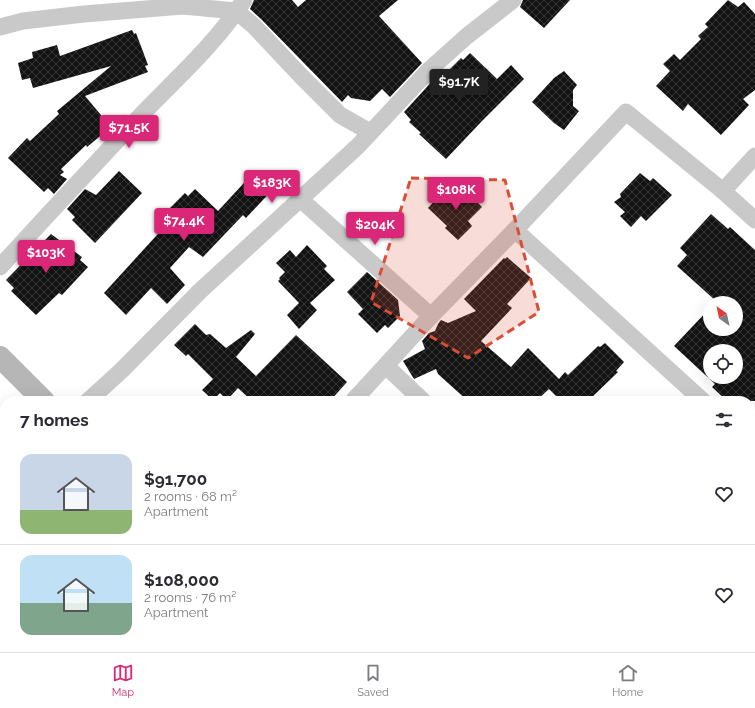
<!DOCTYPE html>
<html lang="en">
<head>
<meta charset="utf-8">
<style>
  :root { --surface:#fff; --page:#f7f7f7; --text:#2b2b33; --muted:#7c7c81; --line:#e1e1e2; --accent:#db2777 }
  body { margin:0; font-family:Raleway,sans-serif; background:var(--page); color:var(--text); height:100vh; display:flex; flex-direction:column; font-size:15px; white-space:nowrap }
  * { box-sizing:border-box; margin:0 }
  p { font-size:13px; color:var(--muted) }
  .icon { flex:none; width:22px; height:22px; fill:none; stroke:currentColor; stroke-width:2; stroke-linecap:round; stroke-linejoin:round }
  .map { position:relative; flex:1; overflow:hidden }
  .side { position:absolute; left:0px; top:396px; width:755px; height:256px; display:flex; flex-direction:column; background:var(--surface); border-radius:16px 16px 0 0; box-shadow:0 4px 16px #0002 }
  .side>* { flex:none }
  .needle { width:26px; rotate:327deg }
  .controls { position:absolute; left:703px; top:296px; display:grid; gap:8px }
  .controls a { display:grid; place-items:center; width:40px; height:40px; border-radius:50%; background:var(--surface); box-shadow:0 4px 16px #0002; font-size:20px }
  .price { position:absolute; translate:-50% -34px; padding:0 9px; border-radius:4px; background:var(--accent); color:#fff; font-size:13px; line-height:26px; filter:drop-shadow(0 1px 2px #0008) }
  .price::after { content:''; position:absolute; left:50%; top:24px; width:12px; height:9px; margin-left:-6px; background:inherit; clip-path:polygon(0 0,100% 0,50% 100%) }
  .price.on { background:#222; color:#fff }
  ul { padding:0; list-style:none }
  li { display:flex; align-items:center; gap:12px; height:100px; padding:0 20px }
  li+li { border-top:1px solid var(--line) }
  li span { display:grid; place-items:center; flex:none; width:112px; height:80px; border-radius:12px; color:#555 }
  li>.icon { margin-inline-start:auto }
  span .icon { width:48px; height:48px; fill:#fffc; stroke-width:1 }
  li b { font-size:17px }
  h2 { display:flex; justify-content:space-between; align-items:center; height:48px; padding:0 20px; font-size:17px }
  .menu { display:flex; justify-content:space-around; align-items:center; height:56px; border-top:1px solid var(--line); background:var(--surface); font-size:11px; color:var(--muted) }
  .menu a { display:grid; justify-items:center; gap:2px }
  .menu .on { color:var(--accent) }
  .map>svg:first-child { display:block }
  .building { fill:url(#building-cross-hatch); fill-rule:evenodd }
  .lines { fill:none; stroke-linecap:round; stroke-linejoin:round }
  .minor { stroke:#c9c9c9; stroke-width:17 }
  .secondary { stroke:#b6b6b6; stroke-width:22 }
  .marked { fill:#d84f38; fill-opacity:0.2; stroke:#d84f38; stroke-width:3; stroke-dasharray:8 5; stroke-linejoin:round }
</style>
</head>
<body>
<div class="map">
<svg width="755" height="652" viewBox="0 0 755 652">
  <defs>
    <pattern id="building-cross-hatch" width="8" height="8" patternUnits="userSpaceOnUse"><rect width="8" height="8" fill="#131313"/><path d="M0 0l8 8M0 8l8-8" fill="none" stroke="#363636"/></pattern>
  </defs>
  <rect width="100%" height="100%" fill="#fff"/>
  <g class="building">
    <path d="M254,0H292L298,7L306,0H398L379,16L422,63L390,97L382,89L370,101L351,98L348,95L342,102L261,19L250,9Z"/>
    <path d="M523,0H570L544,28L520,7Z"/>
    <path d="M728,0L738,7L744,2L755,14V90L743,99L749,105L721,135L688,104L683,111L656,86L670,71L663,64L674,54L680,60L701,39L698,36L708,27L705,24Z"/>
    <path d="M132,30L134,34L136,33L148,65L145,66L148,72L85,96L111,127L87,147L86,145L61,169L64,172L60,175L67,179L54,194L48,188L44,192L8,158L27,138L30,141L59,114L57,111L111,66L33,88L30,78L22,80L18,63L33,58L32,52L57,45L60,56Z"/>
    <path d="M470,53L497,79L511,65L524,79L482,121L446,159L419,134L421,133L409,122L411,120L404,112L436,77L439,80L461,58L463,60Z"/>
    <path d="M564,71L577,85L573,90V106L579,111L564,130L554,123L532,102L554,78Z"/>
    <path d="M119,171L142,193L95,243L72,220L75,217L67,209L85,189L96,195Z"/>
    <path d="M255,171L274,188L246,218L243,215L203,257L189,247L170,268L185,285L167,304L151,288L126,315L104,293L176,214L170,208L185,193L188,196L195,189L218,211Z"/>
    <path d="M640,173L650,181L653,178L672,195L646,221L641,216L631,227L620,216L625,212L614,202L621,197L620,194Z"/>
    <path d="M455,186L467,197L470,195L482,207L468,221L472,226L458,240L445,228L447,226L428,208L441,194L445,197Z"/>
    <path d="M711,214L728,229L730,227L755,250V401H727L712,387L715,384L674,346L710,308V329H736V303H714L716,301L677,266L687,255L680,248ZM710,351H736V377H710Z"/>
    <path d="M51,234L82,257L80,260L88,267L62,295L59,293L36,315L11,291L14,288L6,280Z"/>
    <path d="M307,245L327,266L324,269L335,280L310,303L317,310L299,329L287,315L299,303L278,281L280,279L279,278L285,272L276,263L290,250L296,257Z"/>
    <path d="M507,257L531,278L507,304L512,308L481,341L511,367L528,348L559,379L565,372L568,375L598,346L600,347L605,343L624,362L616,371L618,372L588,401H561L549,389L536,401H468L438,374L436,369L414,379L403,361L425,349L422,341L429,333L435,331L438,324L441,320L448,323L476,311L464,299L504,258L505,259Z"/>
    <path d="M367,272L398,300L400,316L388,328L385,325L377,333L358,314L363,309L347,292Z"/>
    <path d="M195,324L206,335L210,334L226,348L251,330L255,334L236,357L256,376L296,335L347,382L330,401H252L238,388L227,400L220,393L213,400L202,390L213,379L188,354L186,356L174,345Z"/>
  </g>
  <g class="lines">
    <g class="minor">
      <path d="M0,27L23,21L84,14L183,6L236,11L254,26L301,76L340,115L370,132"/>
      <path d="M723,191L755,156"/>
      <path d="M299,198L431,316"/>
      <path d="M515,230L703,401"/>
      <path d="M0,267C47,215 95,164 143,113C178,77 216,43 244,0"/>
      <path d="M386,366L423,401"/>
      <path d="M88,401L122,370L200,291L358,146L429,70L467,36L513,0"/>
      <path d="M353,401L431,316L515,230L626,112L723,191L755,220"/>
      <path d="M750,444L755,448"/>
      <path d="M750,539L755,533"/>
      <path d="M654,652L657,647"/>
    </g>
    <g class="secondary">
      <path d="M0,357L44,401"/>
      <path d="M278,647L283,652"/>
    </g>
  </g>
  <path class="marked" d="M411,178L505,180L539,312L468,358L371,302Z"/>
</svg>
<div class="controls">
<a><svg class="needle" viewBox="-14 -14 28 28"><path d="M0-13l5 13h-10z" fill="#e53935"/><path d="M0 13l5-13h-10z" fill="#7c7c81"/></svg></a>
<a><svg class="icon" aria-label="locate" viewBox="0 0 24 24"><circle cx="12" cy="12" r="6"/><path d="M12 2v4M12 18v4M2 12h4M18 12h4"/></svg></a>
</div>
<b class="price on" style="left:459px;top:103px">$91.7K</b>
<b class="price" style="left:129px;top:149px">$71.5K</b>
<b class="price" style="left:272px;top:204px">$183K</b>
<b class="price" style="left:456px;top:211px">$108K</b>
<b class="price" style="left:184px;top:242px">$74.4K</b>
<b class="price" style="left:375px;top:246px">$204K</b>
<b class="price" style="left:46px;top:274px">$103K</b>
<section class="side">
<h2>7 homes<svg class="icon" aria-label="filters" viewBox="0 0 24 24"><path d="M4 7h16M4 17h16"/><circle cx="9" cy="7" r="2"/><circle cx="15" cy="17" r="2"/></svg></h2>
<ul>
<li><span style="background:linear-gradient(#c9d6e8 70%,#8fb573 0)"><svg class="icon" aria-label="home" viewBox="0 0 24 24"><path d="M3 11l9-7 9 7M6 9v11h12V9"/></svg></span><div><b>$91,700</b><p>2 rooms · 68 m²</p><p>Apartment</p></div><svg class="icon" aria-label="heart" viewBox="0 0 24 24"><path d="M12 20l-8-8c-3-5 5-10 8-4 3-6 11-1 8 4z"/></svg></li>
<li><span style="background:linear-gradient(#bfe0f5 60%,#7fa58c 0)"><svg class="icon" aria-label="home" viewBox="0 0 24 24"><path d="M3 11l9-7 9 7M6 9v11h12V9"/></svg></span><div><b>$108,000</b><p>2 rooms · 76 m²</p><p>Apartment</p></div><svg class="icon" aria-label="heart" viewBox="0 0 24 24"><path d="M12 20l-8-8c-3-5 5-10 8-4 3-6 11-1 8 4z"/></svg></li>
</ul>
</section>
</div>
<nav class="menu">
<a class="on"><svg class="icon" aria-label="map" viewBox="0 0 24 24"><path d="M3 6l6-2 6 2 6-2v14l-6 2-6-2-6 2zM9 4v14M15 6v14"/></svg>Map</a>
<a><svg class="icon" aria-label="saved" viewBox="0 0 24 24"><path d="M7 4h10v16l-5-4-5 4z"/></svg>Saved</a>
<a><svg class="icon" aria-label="home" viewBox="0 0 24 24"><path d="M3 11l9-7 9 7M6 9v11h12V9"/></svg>Home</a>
</nav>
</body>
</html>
